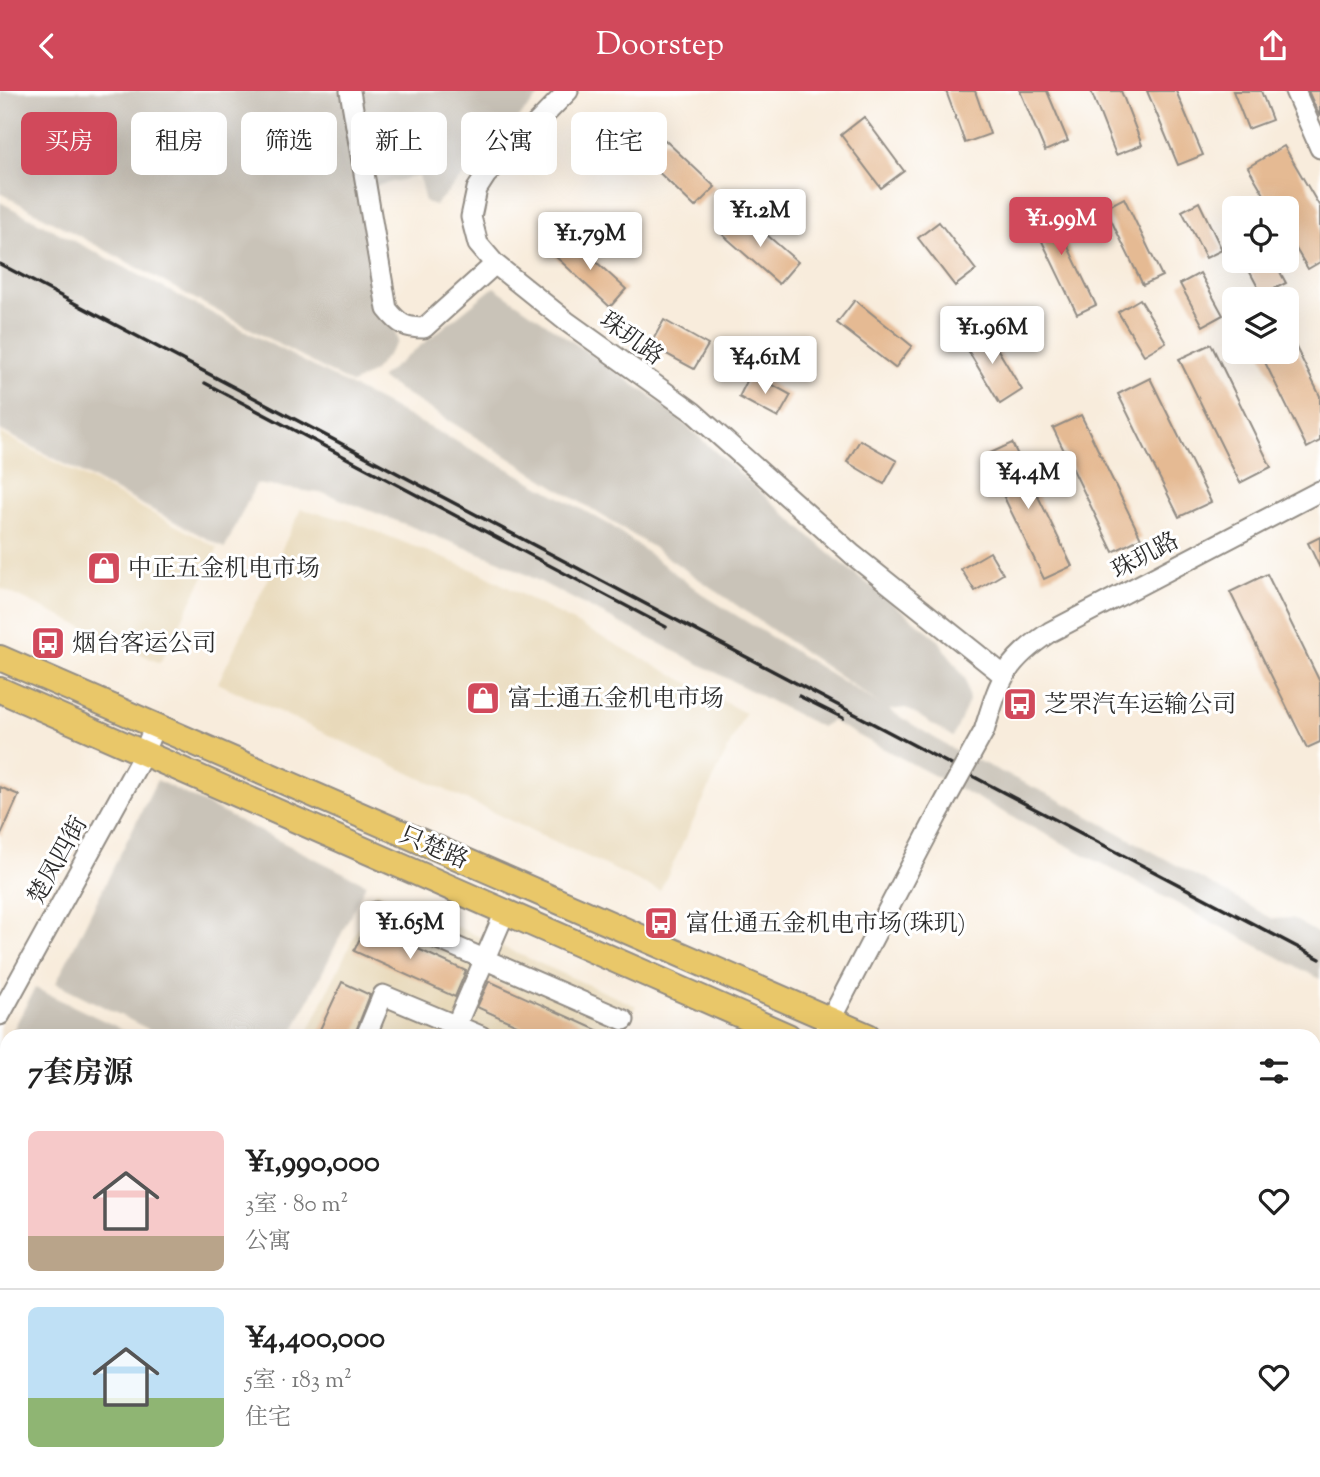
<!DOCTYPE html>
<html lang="zh">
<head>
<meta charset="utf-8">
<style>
  :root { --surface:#fff; --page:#f6f6f6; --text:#222; --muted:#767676; --line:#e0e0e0; --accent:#d1495b }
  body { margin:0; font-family:"Sorts Mill Goudy","Noto Serif SC",serif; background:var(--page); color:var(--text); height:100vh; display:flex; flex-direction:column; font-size:26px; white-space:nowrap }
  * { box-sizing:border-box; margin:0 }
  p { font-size:23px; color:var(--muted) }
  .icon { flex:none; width:38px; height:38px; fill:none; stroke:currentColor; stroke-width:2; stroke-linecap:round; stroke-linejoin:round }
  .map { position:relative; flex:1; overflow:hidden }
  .side { position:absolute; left:0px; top:938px; width:1321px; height:448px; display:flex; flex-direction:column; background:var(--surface); border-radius:21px 21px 0 0; box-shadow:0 7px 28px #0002 }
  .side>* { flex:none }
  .guide { position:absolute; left:21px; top:21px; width:700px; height:63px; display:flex; gap:14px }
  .controls { position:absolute; left:1222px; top:105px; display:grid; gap:14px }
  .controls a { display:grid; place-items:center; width:77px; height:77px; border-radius:10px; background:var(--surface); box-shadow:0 7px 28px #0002; font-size:35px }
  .price { position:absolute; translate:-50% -60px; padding:0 16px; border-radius:7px; background:#fff; color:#222; font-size:23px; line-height:46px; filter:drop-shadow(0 2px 4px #0008) }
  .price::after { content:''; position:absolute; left:50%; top:42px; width:21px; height:16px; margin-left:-10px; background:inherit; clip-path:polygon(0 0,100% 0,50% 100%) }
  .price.on { background:var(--accent); color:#fff }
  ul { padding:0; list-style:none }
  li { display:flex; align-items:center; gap:21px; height:175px; padding:0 28px }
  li+li { border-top:2px solid var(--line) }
  li span { display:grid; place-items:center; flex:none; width:196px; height:140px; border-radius:10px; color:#555 }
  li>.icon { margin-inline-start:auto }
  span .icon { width:84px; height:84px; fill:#fffc; stroke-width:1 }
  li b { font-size:30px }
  h2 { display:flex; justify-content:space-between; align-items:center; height:84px; padding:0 28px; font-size:30px }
  .pill { padding:0 24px; border-radius:10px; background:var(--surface); box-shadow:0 7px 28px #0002; font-size:24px; line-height:63px }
  .pill.on { background:var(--accent); color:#fff }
  header { display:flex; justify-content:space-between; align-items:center; height:91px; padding:0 28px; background:var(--accent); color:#fff; font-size:32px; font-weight:600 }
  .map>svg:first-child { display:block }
  .built { fill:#e8d9ba }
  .industrial { fill:#c9c3b8 }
  .building { fill:#e5ba93 }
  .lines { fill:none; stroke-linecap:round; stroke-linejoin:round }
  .minor-casing { stroke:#928c84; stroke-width:23 }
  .major-casing { stroke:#928c84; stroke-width:28 }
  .minor { stroke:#fff; stroke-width:19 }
  .major { stroke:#e9c769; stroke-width:24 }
  .rail { stroke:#2b2b2b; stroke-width:3.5 }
  .minor-bridge-casing { stroke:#928c84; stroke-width:23; stroke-linecap:butt }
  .minor-bridge { stroke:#fff; stroke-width:19 }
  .labels { text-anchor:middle; stroke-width:6; stroke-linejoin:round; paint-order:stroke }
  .street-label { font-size:24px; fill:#2b2b2b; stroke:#fff }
  .poi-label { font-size:24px; fill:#2b2b2b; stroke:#fff; text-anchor:start }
</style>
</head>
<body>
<header><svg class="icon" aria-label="back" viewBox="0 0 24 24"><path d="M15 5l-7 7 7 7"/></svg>Doorstep<svg class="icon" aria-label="share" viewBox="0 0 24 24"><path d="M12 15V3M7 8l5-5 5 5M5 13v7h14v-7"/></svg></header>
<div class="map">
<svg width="1320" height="1386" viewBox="0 0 1320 1386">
  <rect width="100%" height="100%" fill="#fff"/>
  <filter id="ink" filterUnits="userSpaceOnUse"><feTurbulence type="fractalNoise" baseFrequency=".0143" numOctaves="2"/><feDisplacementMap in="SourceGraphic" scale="14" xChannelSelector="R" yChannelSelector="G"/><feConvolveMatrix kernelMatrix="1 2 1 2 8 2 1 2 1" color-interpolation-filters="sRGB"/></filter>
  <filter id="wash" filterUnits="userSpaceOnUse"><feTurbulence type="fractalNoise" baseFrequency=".00686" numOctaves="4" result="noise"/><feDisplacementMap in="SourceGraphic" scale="28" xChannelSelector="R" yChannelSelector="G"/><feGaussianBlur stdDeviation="1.57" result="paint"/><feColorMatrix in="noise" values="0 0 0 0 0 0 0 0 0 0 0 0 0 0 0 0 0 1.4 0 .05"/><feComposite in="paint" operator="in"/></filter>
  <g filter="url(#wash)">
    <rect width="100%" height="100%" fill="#f8ecdc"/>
    <g class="built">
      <path d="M0,342L218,457L160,572L0,497Z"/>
      <path d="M301,418L350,430L481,482L745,622L660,800L218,592Z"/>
      <path d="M376,800L636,915L623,945H306Z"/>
      <path d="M298,1379H427L424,1386H304Z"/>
    </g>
    <g class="industrial">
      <path d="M0,0H544L435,114L425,111L419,85L356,99L398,251L373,281L352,293L0,102Z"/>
      <path d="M0,111L503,375L612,435L705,505L881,614L651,455L380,287L494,196L662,313L830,463L938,548L966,589L969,610L953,646L906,617L889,619L949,656L1060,709L1273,828L1292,827L1320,844V888L831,630L821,636L500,470L327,403L256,393L225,457L0,339Z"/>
      <path d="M157,689L366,793L291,945H162L56,892Z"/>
      <path d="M35,897L136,945H10Z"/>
      <path d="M7,951V1378L0,1386V964Z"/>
      <path d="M1314,1252L1320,1255V1386H1034L1037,1379H1314Z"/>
      <path d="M532,1379H989L986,1386H548Z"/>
    </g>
    <g id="blocks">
      <g class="building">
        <path d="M946,0H975L990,43L965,52Z"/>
        <path d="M1020,0H1047L1068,50L1045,60Z"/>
        <path d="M1091,0H1121L1142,54L1116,64Z"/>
        <path d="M1147,0H1176L1203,64L1178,74Z"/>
        <path d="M1233,0H1261L1272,29L1248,38Z"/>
        <path d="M1308,0H1320V26Z"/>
        <path d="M864,26L904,80L881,97L841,44Z"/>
        <path d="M665,49L715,96L695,116L646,69Z"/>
        <path d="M1284,55L1320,116V171L1308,178L1286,141V117H1272L1248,76Z"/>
        <path d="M1124,107L1162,185L1143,194L1105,117Z"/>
        <path d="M1045,108L1096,214L1077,223L1026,117Z"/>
        <path d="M1199,111L1222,159L1206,167L1182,120Z"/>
        <path d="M742,122L798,171L779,193L723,144Z"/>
        <path d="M939,131L976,179L955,195L918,147Z"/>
        <path d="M570,147L626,198L610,216L554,164Z"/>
        <path d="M1244,170H1274L1286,192L1262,204Z"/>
        <path d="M1200,182L1223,224L1203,235L1180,193Z"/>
        <path d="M1140,208L1166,251L1144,264L1118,221Z"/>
        <path d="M855,209L912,255L895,277L837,232Z"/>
        <path d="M664,229L708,254L694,278L650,254Z"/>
        <path d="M1286,236L1320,305V350L1307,357L1260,261H1286Z"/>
        <path d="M985,237L1022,299L1000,313L963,251Z"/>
        <path d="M1211,253L1271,376L1240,392L1179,268Z"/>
        <path d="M751,282L791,304L778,327L739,306Z"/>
        <path d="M1150,287L1211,411L1179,426L1118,303Z"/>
        <path d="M1081,324L1141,447L1113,461L1053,337Z"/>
        <path d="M860,349L897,370L884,393L847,371Z"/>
        <path d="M1012,352L1072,475L1044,488L984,365Z"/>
        <path d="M1320,446V477L1308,452Z"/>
        <path d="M990,461L1003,483L975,500L961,478Z"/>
        <path d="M1267,483L1320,591V651L1307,657L1230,501Z"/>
        <path d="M0,696L19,704L0,746Z"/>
        <path d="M366,834L466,880L455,906L354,860Z"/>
        <path d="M489,890L610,945H541L477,916Z"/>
        <path d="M342,891L370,904L354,945H317Z"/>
      </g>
    </g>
  </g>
  <g filter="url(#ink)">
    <use href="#blocks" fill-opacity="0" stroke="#928c84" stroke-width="2"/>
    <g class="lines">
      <g class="minor-casing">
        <g id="minor">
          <path d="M350,0L387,218C399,233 405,237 424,237L495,173"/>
          <path d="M568,0L486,84L477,98L471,126L478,153L495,173L566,230L693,321L853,464L1002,583"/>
          <path d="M1295,0L1320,57"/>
          <path d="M984,640C1000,589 1003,572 1050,541L1320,400"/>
          <path d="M376,821L624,929"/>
          <path d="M0,924L143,664L154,636"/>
          <path d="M452,944L505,821"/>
          <path d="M366,945L383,904L481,945"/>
          <path d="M822,945L938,723"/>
          <path d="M1000,1386L1003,1379"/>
        </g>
      </g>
      <g class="major-casing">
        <g id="major">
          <path d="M0,567L868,945"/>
          <path d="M0,599L788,945"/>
          <path d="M1314,1148L1320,1151"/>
          <path d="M1314,1180L1320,1183"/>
        </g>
      </g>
      <use href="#minor" class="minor"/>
      <use href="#major" class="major"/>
      <g class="rail">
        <path d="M0,173L1320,868"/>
        <path d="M205,292L666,536"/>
        <path d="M799,605L843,627"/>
      </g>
      <g class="minor-bridge-casing">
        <path id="minor-bridge" d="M938,723L984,640"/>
      </g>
      <use href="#minor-bridge" class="minor-bridge"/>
    </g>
  </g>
  <defs>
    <g id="shop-square" transform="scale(1.75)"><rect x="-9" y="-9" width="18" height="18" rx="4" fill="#d1495b" stroke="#fff"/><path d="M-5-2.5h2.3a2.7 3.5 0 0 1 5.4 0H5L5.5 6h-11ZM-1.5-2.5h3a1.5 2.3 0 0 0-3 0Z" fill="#fff"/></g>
    <g id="bus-square" transform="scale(1.75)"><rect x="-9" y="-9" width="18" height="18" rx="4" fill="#d1495b" stroke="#fff"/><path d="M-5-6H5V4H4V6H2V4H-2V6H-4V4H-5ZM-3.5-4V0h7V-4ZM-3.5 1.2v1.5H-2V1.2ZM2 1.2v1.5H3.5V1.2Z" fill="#fff"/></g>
  </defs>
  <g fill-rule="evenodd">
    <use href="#shop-square" x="104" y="477"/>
    <use href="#bus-square" x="48" y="552"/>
    <use href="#shop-square" x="483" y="607"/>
    <use href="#bus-square" x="1020" y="613"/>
    <use href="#bus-square" x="661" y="832"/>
  </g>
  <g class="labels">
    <g class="street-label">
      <text transform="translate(632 247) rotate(36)" y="8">珠玑路</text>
      <text transform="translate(1145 464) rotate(-28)" y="8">珠玑路</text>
      <text transform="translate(434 756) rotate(23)" y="8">只楚路</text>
      <text transform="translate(57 769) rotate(-61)" y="8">楚凤四街</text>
    </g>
    <g class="poi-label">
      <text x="128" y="485">中正五金机电市场</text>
      <text x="72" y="560">烟台客运公司</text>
      <text x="508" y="615">富士通五金机电市场</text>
      <text x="1044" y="621">芝罘汽车运输公司</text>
      <text x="686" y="840">富仕通五金机电市场(珠玑)</text>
    </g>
  </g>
</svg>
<div class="controls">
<a><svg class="icon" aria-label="locate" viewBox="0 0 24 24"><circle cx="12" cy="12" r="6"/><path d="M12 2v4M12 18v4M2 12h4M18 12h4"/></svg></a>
<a><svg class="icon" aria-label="layers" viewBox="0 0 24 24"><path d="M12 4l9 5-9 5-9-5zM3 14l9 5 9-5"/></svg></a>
</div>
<b class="price" style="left:760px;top:158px">¥1.2M</b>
<b class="price on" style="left:1061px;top:166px">¥1.99M</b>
<b class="price" style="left:590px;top:181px">¥1.79M</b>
<b class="price" style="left:992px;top:275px">¥1.96M</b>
<b class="price" style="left:765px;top:305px">¥4.61M</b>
<b class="price" style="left:1028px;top:420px">¥4.4M</b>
<b class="price" style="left:410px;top:870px">¥1.65M</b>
<div class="guide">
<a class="pill on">买房</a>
<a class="pill">租房</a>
<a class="pill">筛选</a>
<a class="pill">新上</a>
<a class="pill">公寓</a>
<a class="pill">住宅</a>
</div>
<section class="side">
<h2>7套房源<svg class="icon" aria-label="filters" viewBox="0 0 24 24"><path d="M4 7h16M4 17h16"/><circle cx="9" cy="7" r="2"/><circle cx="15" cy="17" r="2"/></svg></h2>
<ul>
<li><span style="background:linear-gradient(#f6c9c9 75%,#b9a48a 0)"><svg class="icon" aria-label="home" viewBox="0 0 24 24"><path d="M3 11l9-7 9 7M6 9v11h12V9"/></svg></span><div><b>¥1,990,000</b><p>3室 · 80 m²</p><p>公寓</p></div><svg class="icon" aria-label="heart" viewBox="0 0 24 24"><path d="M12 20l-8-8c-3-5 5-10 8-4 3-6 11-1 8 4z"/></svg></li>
<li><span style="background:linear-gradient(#bfe0f5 65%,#8fb573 0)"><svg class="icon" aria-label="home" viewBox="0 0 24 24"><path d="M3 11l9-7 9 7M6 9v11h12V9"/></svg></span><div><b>¥4,400,000</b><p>5室 · 183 m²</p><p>住宅</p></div><svg class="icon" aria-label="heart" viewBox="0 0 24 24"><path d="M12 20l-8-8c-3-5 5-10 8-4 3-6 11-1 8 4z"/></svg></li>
</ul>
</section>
</div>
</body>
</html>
